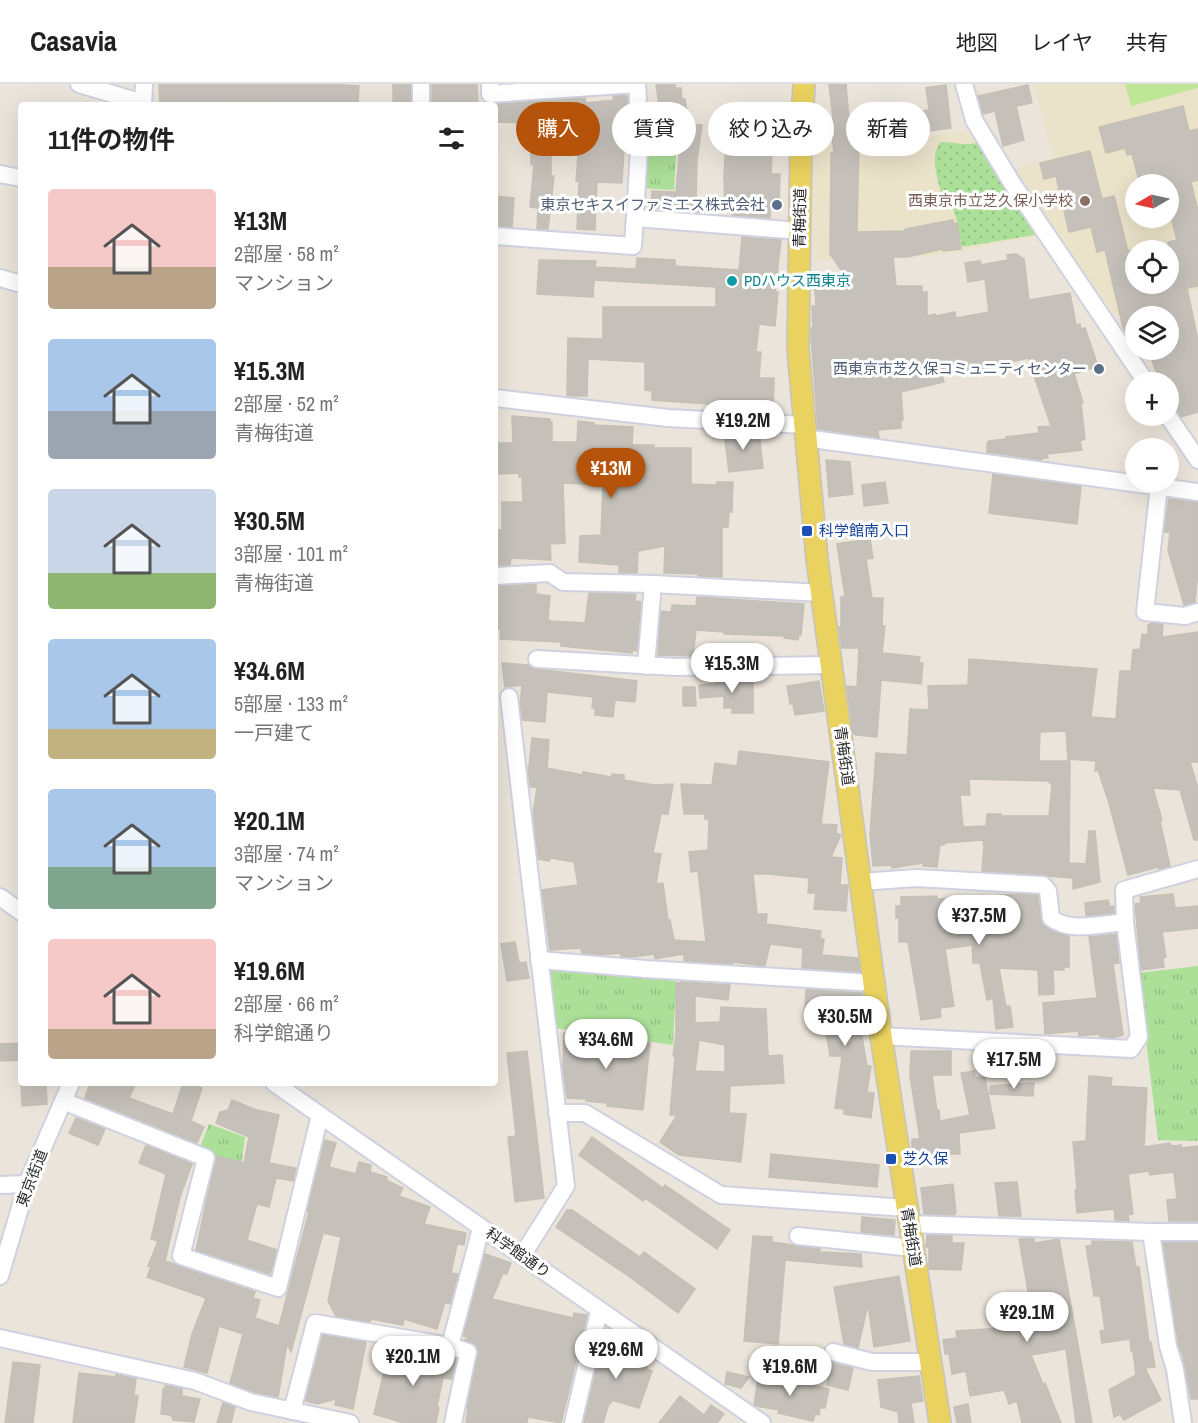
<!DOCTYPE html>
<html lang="ja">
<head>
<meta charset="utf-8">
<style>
  :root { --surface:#fff; --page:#f2f2f2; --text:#222; --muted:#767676; --line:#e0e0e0; --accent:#b45309 }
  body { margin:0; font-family:"Archivo Narrow","Noto Sans JP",sans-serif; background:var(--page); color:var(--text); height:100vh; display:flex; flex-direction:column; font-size:22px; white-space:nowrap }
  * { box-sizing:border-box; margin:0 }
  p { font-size:20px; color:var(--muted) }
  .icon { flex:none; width:33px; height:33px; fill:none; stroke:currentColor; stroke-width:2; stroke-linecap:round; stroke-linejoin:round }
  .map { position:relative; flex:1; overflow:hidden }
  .drawer { position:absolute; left:18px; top:18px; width:480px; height:984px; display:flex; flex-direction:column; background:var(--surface); border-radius:6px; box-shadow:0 6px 24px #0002 }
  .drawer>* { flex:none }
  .guide { position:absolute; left:516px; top:18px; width:570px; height:54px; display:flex; gap:12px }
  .needle { width:39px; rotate:261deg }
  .tools { position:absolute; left:1125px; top:90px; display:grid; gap:12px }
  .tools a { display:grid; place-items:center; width:54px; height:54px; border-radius:50%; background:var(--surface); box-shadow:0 6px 24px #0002; font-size:30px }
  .price { position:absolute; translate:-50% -51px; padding:0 14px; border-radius:21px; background:#fff; color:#222; font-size:20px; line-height:39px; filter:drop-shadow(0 2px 3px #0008) }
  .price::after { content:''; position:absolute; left:50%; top:36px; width:18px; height:14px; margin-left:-9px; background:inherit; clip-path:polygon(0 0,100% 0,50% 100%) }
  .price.active { background:var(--accent); color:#fff }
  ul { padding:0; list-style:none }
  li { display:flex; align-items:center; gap:18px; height:150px; padding:0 30px }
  li span { display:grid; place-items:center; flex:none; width:168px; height:120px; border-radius:6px; color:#555 }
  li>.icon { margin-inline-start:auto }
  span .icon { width:72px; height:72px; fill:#fffc; stroke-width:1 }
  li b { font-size:26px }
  h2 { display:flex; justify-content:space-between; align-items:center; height:72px; padding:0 30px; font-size:26px }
  .chip { padding:0 21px; border-radius:27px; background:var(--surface); box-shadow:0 6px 24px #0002; font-size:21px; line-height:54px }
  .chip.active { background:var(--accent); color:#fff }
  header { display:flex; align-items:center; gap:36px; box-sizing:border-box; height:84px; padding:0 30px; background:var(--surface); border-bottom:2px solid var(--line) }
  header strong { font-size:28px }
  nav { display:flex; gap:33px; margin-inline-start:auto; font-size:21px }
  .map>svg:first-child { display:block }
  .education { fill:#ebe2ca; fill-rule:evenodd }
  .grass { fill:url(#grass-dots) }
  .park { fill:url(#park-tufts) }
  .pitch { fill:#bee694 }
  .building { fill:#c5c1ba; stroke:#c5c0b4; stroke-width:1.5; fill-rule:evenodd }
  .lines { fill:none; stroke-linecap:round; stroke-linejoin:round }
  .minor-casing { stroke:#cfd1e0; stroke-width:20 }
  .major-casing { stroke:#c3c3c3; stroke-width:24 }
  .minor { stroke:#fff; stroke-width:16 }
  .major { stroke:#e9d25f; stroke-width:21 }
  .education-dot { fill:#8d6e63; stroke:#fff; stroke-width:2 }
  .service-dot { fill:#5c6f8a; stroke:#fff; stroke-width:2 }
  .culture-dot { fill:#0f9aa8; stroke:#fff; stroke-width:2 }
  .transit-dot { fill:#1a4fb4; stroke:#fff; stroke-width:2 }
  .labels { text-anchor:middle; stroke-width:6; stroke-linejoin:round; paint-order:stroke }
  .education-label { font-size:15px; fill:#785e54; stroke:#fff; text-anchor:end }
  .service-label { font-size:15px; fill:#4e5e75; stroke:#fff; text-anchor:end }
  .street-label { font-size:15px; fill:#282828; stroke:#fff }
  .culture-label { font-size:15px; fill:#0d838f; stroke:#fff; text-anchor:start }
  .transit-label { font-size:15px; fill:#164399; stroke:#fff; text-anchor:start }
</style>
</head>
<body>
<header>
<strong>Casavia</strong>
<nav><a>地図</a><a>レイヤ</a><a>共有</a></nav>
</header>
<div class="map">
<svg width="1198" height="1339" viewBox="0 0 1198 1339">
  <defs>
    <pattern id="grass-dots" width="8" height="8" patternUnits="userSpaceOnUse" patternTransform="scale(1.5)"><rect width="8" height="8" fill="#acdf98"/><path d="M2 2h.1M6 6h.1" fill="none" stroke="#94bf83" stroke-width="1.8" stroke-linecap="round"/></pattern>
    <pattern id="park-tufts" width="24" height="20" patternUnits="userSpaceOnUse" patternTransform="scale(1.5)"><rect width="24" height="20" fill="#acdf98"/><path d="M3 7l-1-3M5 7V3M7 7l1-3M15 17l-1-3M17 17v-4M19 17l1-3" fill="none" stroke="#94bf83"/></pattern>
  </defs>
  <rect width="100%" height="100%" fill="#eae4da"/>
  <g class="education">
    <path d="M1034,0H1198V205L1113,230L1012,85L1053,74ZM1136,100H1168V134H1136ZM1136,166H1168V200H1136Z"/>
    <path d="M972,47L1044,151L943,170L907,174L813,176V63Z"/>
  </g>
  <path class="grass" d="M941,58C954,58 965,62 977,59L1037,146L1035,151L962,163L956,133L950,119L943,117C939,100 928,71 941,58Z"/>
  <g class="park">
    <path d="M645,38L678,40L674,106L642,104Z"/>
    <path d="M545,882L676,897L673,961L554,944Z"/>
    <path d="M1198,882V1057L1158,1056L1138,889Z"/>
    <path d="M209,1040L245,1053L241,1082L197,1071Z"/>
    <path d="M774,1262L813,1265L822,1271V1297L776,1286L771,1279L764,1274L765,1269Z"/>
  </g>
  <path class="pitch" d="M1125,0H1198V4L1131,22Z"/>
  <g class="building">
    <path d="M159,0H328L359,2L358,21L239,18V21H160Z"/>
    <rect x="393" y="0" width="18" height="21"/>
    <path d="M432,0H477L478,21H432Z"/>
    <path d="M656,0H675V4H681L682,15H685L687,28L669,30L668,27L660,28Z"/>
    <path d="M829,0H846L849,35L929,26L926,4L946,1L951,44L859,56L857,148L905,147V145L953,136V140L957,139L961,165L943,167V165L907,173H893L896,202H922V208H927V232L935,230L936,232L955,228L956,234L989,228L985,195L968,198L965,179L980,177L981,181L1008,176L1007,171L1016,170L1024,175L1029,216L1070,209L1076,241L1080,240L1081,245L1085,244L1098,282L1074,290L1083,318L1081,319L1085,355L1080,357L1082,366L1047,370L1048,374H1042V376L987,368V359L989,357L1006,355V353L1039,349L1038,343L1051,342L1028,274L996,281V282L981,285V288L969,290L968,286L942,290L944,298L901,308L903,336H901V344L878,346L879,354L818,345L811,252V244L813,243L812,222H816L814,192L844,190L830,170L831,69H834L832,53L835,52Z"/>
    <path d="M1028,1L1032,19L1016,22L1024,56L1003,62L995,27L983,30L978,12Z"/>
    <path d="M625,11L627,13L628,35L626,64H624L622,99L597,98L595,146L577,145L579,98L576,97L579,58H551V92H554L548,145H537L538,124L530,123L534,80L531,81V39L495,38V20L585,14L586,19L614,16L613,12Z"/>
    <path d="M1183,22L1189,47L1198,45V96L1191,98L1198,127V202L1187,204L1198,256V328L1181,333L1173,323L1171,317L1168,318V298H1164L1162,293L1158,294L1150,270L1168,266V232H1136V264L1123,244L1105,166L1097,168L1091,143L1069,148L1056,92L1044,95L1040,79L1090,67L1102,115L1114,112L1128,167L1136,165V200H1168V158L1177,156L1168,122V100H1140L1132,70L1127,71L1125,64L1106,69L1099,43Z"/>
    <path d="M682,39L702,41L697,77L696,117H700L699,128L686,127V125L651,124L652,107L676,108Z"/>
    <path d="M727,41L754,43V48L773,49L771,90H780L779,123H770V134L732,131V126L725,127L724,91L726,57H723L722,42Z"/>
    <path d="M495,112L514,114L512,143L495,142Z"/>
    <path d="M742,153L781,156L775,208H778L775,242L759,240L756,268H761L759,294H774L773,329L723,326L724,321L652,316V307L645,306V278L588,275L587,312H567L568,254L603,255V223H716V203L594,196L593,213L537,210L539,176L596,177L595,183L636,185L637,174L675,176V182L739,186Z"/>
    <path d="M512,332L550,335V338H552V358H577L578,337L594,339V341L633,343L632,361H654V364H691V400L716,401L717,398H733L732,428H729L728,443H722V493L698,492V490L664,489L665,462L638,467L637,489H619V481L579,478L580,452L601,451L603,401L563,399L565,459L550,460L551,476L511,474L510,481H497L495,446H502V418H523L522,393H519V389L495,390V359H513Z"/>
    <path d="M735,348L759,349L763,384L729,388L724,349Z"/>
    <path d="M826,376L850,378L853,410L829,413Z"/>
    <path d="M993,390L1081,402L1077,440L989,429Z"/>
    <path d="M885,398L888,419L864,422L862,401Z"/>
    <path d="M1169,415L1198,418V488L1195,518L1184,521L1168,466L1170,448H1164Z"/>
    <path d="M870,455L873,474L866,475L872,514H883L882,542H885L882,569L920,573L919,579H923L921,600L881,596L877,653L856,651L853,649L847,602L857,603L859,564H842L839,543H841V513H845L837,460Z"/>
    <path d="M536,500V510L550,512L548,536L551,537L585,539L589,509L636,510L635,517L641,518L637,567L633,566L632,569L561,562V558L500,555L501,546L498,545L499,527H496L495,502Z"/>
    <path d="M697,513L804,520L801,551H799L798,556L784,554L785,552L724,550V548L696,546L693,572L658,571L661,527L671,528L672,521L696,522Z"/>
    <path d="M1151,539L1163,540L1162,553L1198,548V678H1190L1198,704V756H1194L1180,706L1153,704L1162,736L1160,737L1170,782L1159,785L1158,783L1128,791L1109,719L1098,686L1095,687L1096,677L1068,675L1066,647L1040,648L1039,677H1070L1069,779L1086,780L1089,747H1095L1100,798L1073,805V794L982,787L984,763L983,756L944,759V761H940L937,783L923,782V779L892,784L891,781L873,782L870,751L876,669L907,671L910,625L929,626L928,602L968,601L969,575L1097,585L1091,633L1116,635L1120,587H1131L1133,566L1140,565L1142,550L1148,551V541ZM969,695L1048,697L1052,701L1049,732H1001V730H987L986,742L963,743L960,711H970Z"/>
    <path d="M502,579L529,581L536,585L637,597L635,618L615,616L613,633L595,631V624H592L593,613L547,608L545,638L522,636L520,620L522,601L505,603Z"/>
    <path d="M723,595H753V629H732V624H724V612L700,614L699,601L716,600V597H723Z"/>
    <path d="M819,597L824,627L795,631L793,620H790L787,602Z"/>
    <path d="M683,603H695L696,622H683Z"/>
    <path d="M532,654L549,656L547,684L583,691V688L611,693L612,690L624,691V696L654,701L673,700L668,730H661L653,769L661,770L656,800L663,799L668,836H670L674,856L706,858L698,787L691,788L689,768L708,766L709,735H705V730H684L681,700L712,701L715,679L737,682L739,667L829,678L821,740L837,741L836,749L841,751L831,773L842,774L840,801H848L846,827L814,825L816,809H808L809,794L769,790H753L757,830H767L766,840L821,847L820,855H824L822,871L858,874L860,888L802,884L803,864L770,860L765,882L733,878V880L684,877V870L655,875L654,870L632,873L621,872L620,869L602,871L582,869L581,864L550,866L542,806L578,801L574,778L551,774L549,777L538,775L533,731L537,703H530L528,683H529Z"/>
    <path d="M1013,810L1038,811L1042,840L1055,848L1069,852V883H1064V886H1053L1054,910L1039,911L1038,886L999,884L1006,922H1010L1013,943L996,945L993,914L987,916L980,879H973L972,861L945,865L954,922L940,924L941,933L921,936L908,858H899V834H896V822H901V813L937,812V815L952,814V817L960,816V822L994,819V812Z"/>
    <path d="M1173,810L1175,824L1198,822V844L1162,848L1166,873L1163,874L1164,883L1141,886L1135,820L1141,819L1140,813Z"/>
    <path d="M1108,816L1110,823L1114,822V829L1086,832L1085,819Z"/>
    <path d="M1116,850L1119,879L1113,880L1123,951L1112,954L1100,953V950L1079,952L1078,947L1045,950L1043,919L1097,914L1089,853Z"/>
    <path d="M515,858L519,879L526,878L529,894L507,897L501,860Z"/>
    <path d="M683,898L730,901L728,916L695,912V939L720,938L721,923L766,925L768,972L782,971L784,999L730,1002L729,1029L746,1030L741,1078L679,1071L660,1058L677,1031H670L675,972H673L676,950V899ZM699,956L725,961V988L695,987Z"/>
    <path d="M806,905L862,909L860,942L867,982H871L867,1008L874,1009L871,1034L844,1030V1025L835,1024L842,972H830L823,929H805Z"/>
    <path d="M564,949L650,959L643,1026L607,1022V1019L586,1017V1015L567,1014L563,984Z"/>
    <path d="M21,959V976L1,977L0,960Z"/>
    <path d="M527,967L544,1114L515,1118L508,1053L516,1052L507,969Z"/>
    <path d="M911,967H951V991H932L937,1027L939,1026L940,1037L970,1031L961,989L974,987L975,993L985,994L995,1044L959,1049L960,1070H912V1055H920L910,991Z"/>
    <path d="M1089,992L1112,994L1111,1002L1147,1004L1144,1063L1170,1059L1171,1062L1181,1061L1182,1064L1198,1062V1137H1169L1167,1116L1177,1115L1174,1088L1150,1091L1149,1087L1128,1090L1133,1130L1128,1131L1129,1137L1115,1136L1114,1125L1077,1129L1075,1106L1077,1105L1073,1058L1086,1057Z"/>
    <path d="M21,999H46L47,1020L22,1022Z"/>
    <path d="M90,999H136L129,1014L173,1030L183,999L202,1004L191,1037L204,1043L197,1059L85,1014Z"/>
    <path d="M1031,999H1034L1033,1012L990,1010V1002Z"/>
    <path d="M232,1016L254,1025L279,1031L269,1079L296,1084L293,1097L276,1094L269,1123L257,1120L247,1156L277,1166L270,1190L196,1166L216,1072L244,1079L249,1053L216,1039L220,1028L228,1026Z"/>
    <path d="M76,1034L105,1045L98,1061L69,1049Z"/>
    <path d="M592,1053L663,1104L665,1101L730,1146L717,1165L645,1114L643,1117L579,1071Z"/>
    <path d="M325,1056L336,1059L329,1083L356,1090L359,1078L371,1081L370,1088L387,1093L386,1096L403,1104L399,1112L430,1123L424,1140L466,1149L464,1161L457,1160L451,1189L458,1190L450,1220L445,1218L437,1245L404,1235L403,1241L371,1235L370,1238L336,1232L328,1217L341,1153L323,1149L291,1268L287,1260L278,1313L254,1308L230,1299L243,1250L219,1242L207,1289L184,1283L192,1250L206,1214L147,1193L151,1183L148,1182L158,1157L151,1155L166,1090L139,1079L146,1061L192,1080L180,1113L165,1177L255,1208L253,1214L260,1216L255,1234L279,1242L309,1128H307Z"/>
    <path d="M771,1070L879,1081L877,1103L769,1093Z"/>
    <path d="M1017,1098L1021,1132H999L995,1099Z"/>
    <path d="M953,1100L956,1129L953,1131L924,1130L921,1104Z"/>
    <path d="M567,1126H572L640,1173L644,1168L695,1205L678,1229L627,1191L556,1143Z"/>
    <path d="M862,1133L895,1136L894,1151L861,1148Z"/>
    <path d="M927,1151L952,1152V1159H964L961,1186L929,1185V1164L926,1163Z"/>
    <path d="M753,1152L772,1153V1158L820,1165V1168L861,1170L862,1183L785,1176L778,1260L744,1257Z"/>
    <path d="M1019,1155H1034V1159L1059,1155L1092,1339H1076L1066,1265L1031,1271L1043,1300L1045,1299L1061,1339H1022L1017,1317L1009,1320L1004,1306L970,1312L966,1287L952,1290L949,1270H945L943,1256L957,1254L956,1247L1003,1244V1246L1034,1242Z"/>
    <path d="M1092,1157L1132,1158L1136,1183H1139L1149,1258H1151L1155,1283L1145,1284L1161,1316L1124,1336L1120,1330L1114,1333L1109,1306L1136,1291L1133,1267H1131L1130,1255L1102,1259L1100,1247L1105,1246L1100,1212H1094L1086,1162L1092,1161Z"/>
    <path d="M1163,1158H1198V1315H1191L1183,1272L1178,1260Z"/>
    <path d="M485,1170L511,1179L507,1190L503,1189L492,1215L573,1234L574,1229L587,1231L561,1339L528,1333L527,1339H466L468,1324H467L478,1270L475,1260L464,1256L470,1254L463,1252Z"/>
    <path d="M899,1192L910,1257L874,1263L868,1220L858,1264L844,1260L834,1203Z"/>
    <path d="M323,1251L366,1258L353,1325L335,1321L336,1315L317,1320L305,1317Z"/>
    <path d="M604,1252L625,1258L621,1268L649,1277L646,1285L652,1287L639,1324L612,1316L611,1319H609L603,1339H587L584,1338Z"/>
    <path d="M411,1266L456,1275L452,1295L443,1294L437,1322L439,1324L436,1339H404L374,1330L388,1271Z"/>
    <path d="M13,1278L40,1281L33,1339H5Z"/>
    <path d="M832,1279L853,1284L848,1306L827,1301Z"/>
    <path d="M727,1288L749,1293L741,1304L725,1300Z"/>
    <path d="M79,1289L116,1293V1290L136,1295L134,1311L138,1312L134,1339H73Z"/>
    <path d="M759,1289L829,1305L825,1324H820L819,1331L815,1330L813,1337L778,1329L779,1326L756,1322L754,1320Z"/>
    <path d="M919,1292L923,1317L911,1319L914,1339H899L898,1328L881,1323L878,1296Z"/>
    <path d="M165,1301L182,1305V1312L200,1315L194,1338L173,1336L171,1331L161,1330L163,1305H165Z"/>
    <path d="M680,1312L704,1331L711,1321L724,1330L717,1339H659Z"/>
    <path d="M223,1319L235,1323L231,1339H217Z"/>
    <path d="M968,1320L971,1339H957L954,1323Z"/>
  </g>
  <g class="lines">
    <g class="minor-casing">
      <g id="minor">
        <path d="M79,0L143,19"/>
        <path d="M490,0V10L637,0L640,52L633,162L495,152"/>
        <path d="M964,0L974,36L1012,99L1146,298"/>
        <path d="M143,21L144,0"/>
        <path d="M421,21V0"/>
        <path d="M0,90L21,94"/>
        <path d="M636,134L800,147"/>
        <path d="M0,194L21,200"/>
        <path d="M495,314L668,334L804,341"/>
        <path d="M1168,332L1198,376"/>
        <path d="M805,354L1198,408"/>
        <path d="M1159,402L1145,528L1185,532L1198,528"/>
        <path d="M495,492L550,489L563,498L653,500L821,509"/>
        <path d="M537,575L676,583L831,581"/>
        <path d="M646,582L653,500"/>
        <path d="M509,613L566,1102L522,1172"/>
        <path d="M861,798L916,794L1043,801L1048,807L1051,834C1070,849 1101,840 1125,838"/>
        <path d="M0,813L21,828"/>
        <path d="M539,876L646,885L874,899"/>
        <path d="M881,952L1131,965L1139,953L1125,838L1124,806L1198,785"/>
        <path d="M274,999L762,1339"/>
        <path d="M63,1017L206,1074L181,1172L278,1204L320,1031"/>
        <path d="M557,1029H585L721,1111L906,1124"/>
        <path d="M0,1101L27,1100"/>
        <path d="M909,1140L1151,1148L1168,1262L1175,1285L1183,1339"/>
        <path d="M1151,1148H1198"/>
        <path d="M798,1152L913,1164"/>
        <path d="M0,1192L27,1100L71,999"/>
        <path d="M0,1254L195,1297L251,1318L350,1339"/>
        <path d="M450,1262L481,1144"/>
        <path d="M833,1268L872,1278H931"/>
        <path d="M292,1327L315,1239L450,1262L468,1268L453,1339"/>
        <path d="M573,1339L599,1227"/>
      </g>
    </g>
    <g class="major-casing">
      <path id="major" d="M804,0L801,58L798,266L817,475L881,952L940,1339"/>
    </g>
    <use href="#minor" class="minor"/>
    <use href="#major" class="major"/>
  </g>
  <circle class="education-dot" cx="1085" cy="117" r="6"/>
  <g class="service-dot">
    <circle cx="777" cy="121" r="6"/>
    <circle cx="1099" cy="285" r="6"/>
  </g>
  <circle class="culture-dot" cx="732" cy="197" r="6"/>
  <g class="transit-dot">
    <rect x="801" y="441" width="12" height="12" rx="3"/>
    <rect x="885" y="1069" width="12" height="12" rx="3"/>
  </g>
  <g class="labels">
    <g class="education-label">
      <text x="1073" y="122">西東京市立芝久保小学校</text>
    </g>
    <g class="service-label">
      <text x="765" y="126">東京セキスイファミエス株式会社</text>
      <text x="1087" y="290">西東京市芝久保コミュニティセンター</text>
    </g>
    <g class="street-label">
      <text transform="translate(800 134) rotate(-89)" y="5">青梅街道</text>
      <text transform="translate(844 672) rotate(82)" y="5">青梅街道</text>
      <text transform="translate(32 1094) rotate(-69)" y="5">東京街道</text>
      <text transform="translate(911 1153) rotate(81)" y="5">青梅街道</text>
      <text transform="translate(518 1169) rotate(35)" y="5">科学館通り</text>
    </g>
    <g class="culture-label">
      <text x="744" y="202">PDハウス西東京</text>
    </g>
    <g class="transit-label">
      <text x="819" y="452">科学館南入口</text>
      <text x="903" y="1080">芝久保</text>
    </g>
  </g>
</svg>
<div class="tools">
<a><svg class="needle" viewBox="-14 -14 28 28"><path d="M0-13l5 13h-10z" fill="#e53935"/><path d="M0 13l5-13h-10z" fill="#767676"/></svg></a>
<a><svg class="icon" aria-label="locate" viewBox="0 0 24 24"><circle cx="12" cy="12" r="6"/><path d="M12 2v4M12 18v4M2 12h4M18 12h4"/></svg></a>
<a><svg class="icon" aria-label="layers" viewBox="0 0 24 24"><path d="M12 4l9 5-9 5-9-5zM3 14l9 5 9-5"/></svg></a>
<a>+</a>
<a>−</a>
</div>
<b class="price" style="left:743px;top:367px">¥19.2M</b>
<b class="price active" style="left:611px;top:415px">¥13M</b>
<b class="price" style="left:732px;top:610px">¥15.3M</b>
<b class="price" style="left:979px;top:862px">¥37.5M</b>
<b class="price" style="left:845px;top:963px">¥30.5M</b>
<b class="price" style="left:606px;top:986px">¥34.6M</b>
<b class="price" style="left:1014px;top:1006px">¥17.5M</b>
<b class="price" style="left:1027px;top:1259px">¥29.1M</b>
<b class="price" style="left:616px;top:1296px">¥29.6M</b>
<b class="price" style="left:413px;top:1303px">¥20.1M</b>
<b class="price" style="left:790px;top:1313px">¥19.6M</b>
<div class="guide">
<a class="chip active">購入</a>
<a class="chip">賃貸</a>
<a class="chip">絞り込み</a>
<a class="chip">新着</a>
</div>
<section class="drawer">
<h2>11件の物件<svg class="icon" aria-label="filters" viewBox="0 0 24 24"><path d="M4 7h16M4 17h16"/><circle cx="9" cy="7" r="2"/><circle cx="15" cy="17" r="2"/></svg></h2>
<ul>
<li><span style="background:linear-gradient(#f6c9c9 65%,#b9a48a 0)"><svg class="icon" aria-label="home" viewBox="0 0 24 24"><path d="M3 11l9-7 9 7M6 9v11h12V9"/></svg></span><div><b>¥13M</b><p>2部屋 · 58 m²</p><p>マンション</p></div></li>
<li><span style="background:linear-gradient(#a9c7e8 60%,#9aa5b1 0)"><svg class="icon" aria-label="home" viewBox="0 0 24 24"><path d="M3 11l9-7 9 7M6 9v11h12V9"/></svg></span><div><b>¥15.3M</b><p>2部屋 · 52 m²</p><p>青梅街道</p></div></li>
<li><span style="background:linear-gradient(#c9d6e8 70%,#8fb573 0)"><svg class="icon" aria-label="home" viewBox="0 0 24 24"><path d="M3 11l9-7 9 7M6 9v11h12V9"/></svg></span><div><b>¥30.5M</b><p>3部屋 · 101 m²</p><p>青梅街道</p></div></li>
<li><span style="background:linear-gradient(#a9c7e8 75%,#c2b280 0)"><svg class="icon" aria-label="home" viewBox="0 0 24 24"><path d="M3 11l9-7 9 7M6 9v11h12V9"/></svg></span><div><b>¥34.6M</b><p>5部屋 · 133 m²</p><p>一戸建て</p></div></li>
<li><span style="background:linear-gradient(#a9c7e8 65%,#7fa58c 0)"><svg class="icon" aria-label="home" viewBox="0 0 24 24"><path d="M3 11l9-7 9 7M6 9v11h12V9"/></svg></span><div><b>¥20.1M</b><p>3部屋 · 74 m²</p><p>マンション</p></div></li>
<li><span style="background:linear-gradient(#f6c9c9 75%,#b9a48a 0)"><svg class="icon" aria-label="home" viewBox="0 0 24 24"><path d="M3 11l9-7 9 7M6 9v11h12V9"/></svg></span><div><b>¥19.6M</b><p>2部屋 · 66 m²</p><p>科学館通り</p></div></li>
</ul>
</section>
</div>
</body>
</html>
